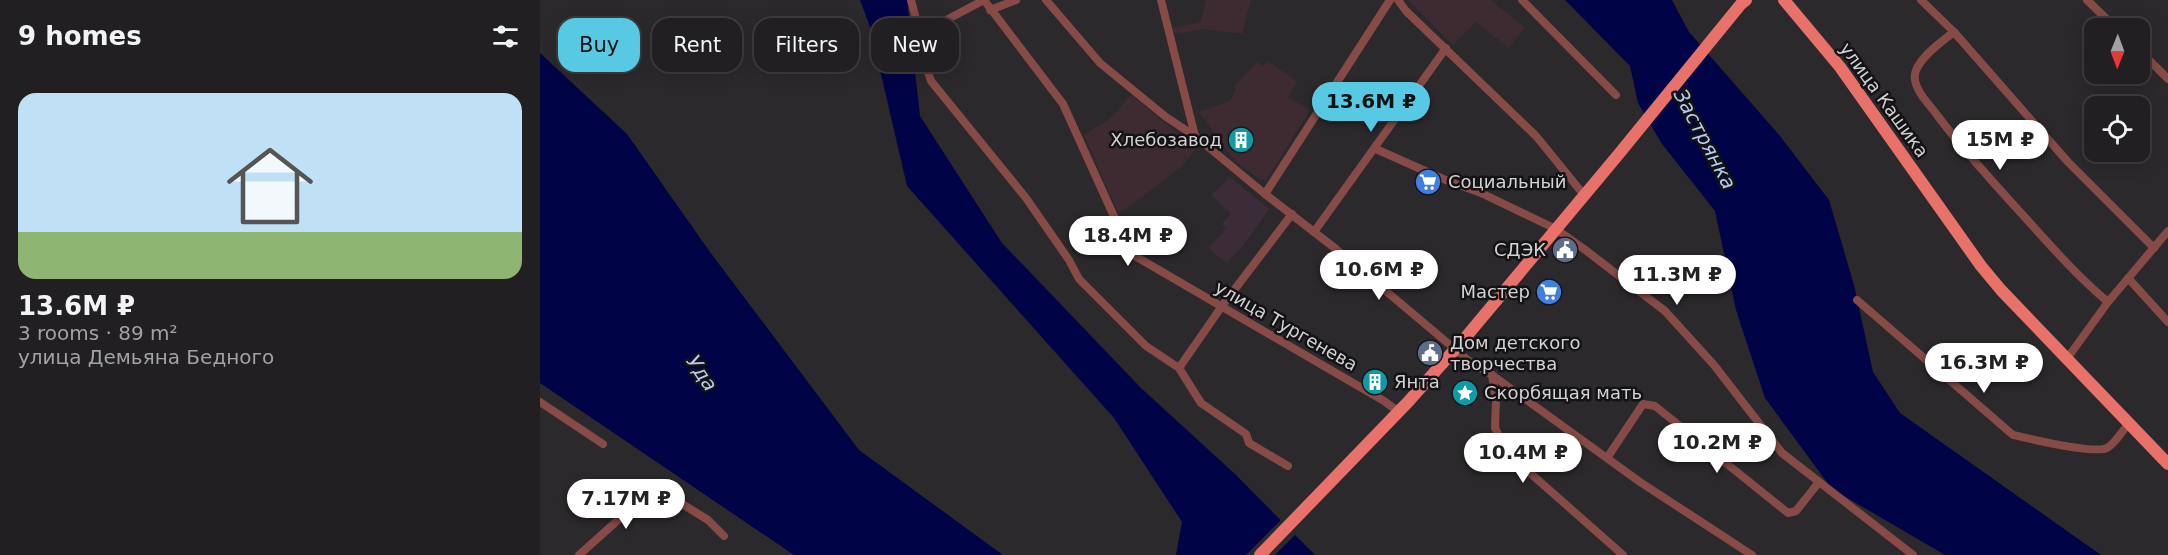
<!DOCTYPE html>
<html lang="en">
<head>
<meta charset="utf-8">
<style>
  :root { --surface:#211f22; --page:#29272a; --text:#f1f3f6; --muted:#a2a2a5; --line:#3e3d40; --accent:#57c9e2 }
  body { margin:0; font-family:"DejaVu Sans",sans-serif; background:var(--page); color:var(--text); height:100vh; display:flex; flex-direction:column; font-size:22px; white-space:nowrap }
  * { box-sizing:border-box; margin:0 }
  p { font-size:20px; color:var(--muted) }
  .icon { flex:none; width:33px; height:33px; fill:none; stroke:currentColor; stroke-width:2; stroke-linecap:round; stroke-linejoin:round }
  .map { position:relative; flex:1; overflow:hidden }
  .details { display:flex; flex-direction:column; background:var(--surface); width:540px }
  .details>* { flex:none }
  .guide { position:absolute; left:18px; top:18px; width:570px; height:54px; display:flex; gap:12px }
  .needle { width:39px; rotate:181deg }
  .buttons { position:absolute; left:1544px; top:18px; display:grid; gap:12px }
  .buttons a { display:grid; place-items:center; width:66px; height:66px; border-radius:12px; background:var(--surface); box-shadow:0 3px 15px #0003,0 0 0 2px var(--line); font-size:30px }
  .price { position:absolute; translate:-50% -51px; padding:0 14px; border-radius:21px; background:#fff; color:#222; font-size:20px; line-height:39px; filter:drop-shadow(0 2px 3px #0008) }
  .price::after { content:''; position:absolute; left:50%; top:36px; width:18px; height:14px; margin-left:-9px; background:inherit; clip-path:polygon(0 0,100% 0,50% 100%) }
  .price.on { background:var(--accent); color:#111 }
  ul { padding:0; list-style:none }
  li { display:grid; align-content:center; gap:12px; height:318px; padding:0 18px }
  li span { display:grid; place-items:center; height:186px; border-radius:18px; color:#555 }
  li>.icon { margin-inline-start:auto }
  span .icon { width:108px; height:108px; fill:#fffc; stroke-width:1 }
  li b { font-size:26px }
  h2 { display:flex; justify-content:space-between; align-items:center; height:72px; padding:0 18px; font-size:26px }
  .chip { padding:0 21px; border-radius:18px; background:var(--surface); box-shadow:0 3px 15px #0003,0 0 0 2px var(--line); font-size:21px; line-height:54px }
  .chip.on { background:var(--accent); color:#111 }
  main { display:flex; flex:1; min-height:0 }
  .map>svg:first-child { display:block }
  .industrial { fill:#3e2b31 }
  .medical { fill:#3b2c37 }
  .water { fill:#000345 }
  .pier { fill:#2c292d }
  .lines { fill:none; stroke-linecap:round; stroke-linejoin:round }
  .minor { stroke:#864b46; stroke-width:8 }
  .trunk { stroke:#e8716a; stroke-width:12 }
  .labels { text-anchor:middle; stroke-width:5; stroke-linejoin:round; paint-order:stroke }
  .street-label { font-size:18px; fill:#d3d1d3; stroke:#131214 }
  .poi-label { font-size:18px; fill:#d3d1d3; stroke:#131214; text-anchor:start }
  .water-label { font-size:20px; font-style:italic; fill:#b7ccf3; stroke:#131214 }
</style>
</head>
<body>
<main>
<section class="details">
<h2>9 homes<svg class="icon" aria-label="filters" viewBox="0 0 24 24"><path d="M4 7h16M4 17h16"/><circle cx="9" cy="7" r="2"/><circle cx="15" cy="17" r="2"/></svg></h2>
<ul>
<li><span style="background:linear-gradient(#bfe0f5 75%,#8fb573 0)"><svg class="icon" aria-label="home" viewBox="0 0 24 24"><path d="M3 11l9-7 9 7M6 9v11h12V9"/></svg></span><div><b>13.6M ₽</b><p>3 rooms · 89 m²</p><p>улица Демьяна Бедного</p></div></li>
</ul>
</section>
<div class="map">
<svg width="1628" height="555" viewBox="0 0 1628 555">
  <rect width="100%" height="100%" fill="#2c292d"/>
  <g class="industrial">
    <path d="M666,0H711L702,34L665,29L635,34L632,28L661,22Z"/>
    <path d="M868,0H951L985,28L969,48L936,22L913,45Z"/>
    <path d="M728,61L757,82L748,97L770,110L726,180L718,178L692,158L659,112L690,101L696,90L694,87L700,80L718,62L723,67Z"/>
    <path d="M591,95L656,149L642,166L592,205L578,213L544,135L570,119Z"/>
  </g>
  <path class="medical" d="M690,177L729,209L702,247L686,263L668,248L686,229L682,224L691,214L671,195Z"/>
  <g class="water">
    <path d="M320,0H367L380,116L462,243L601,388L695,474L775,555H636L642,522L574,418L367,186L330,27Z"/>
    <path d="M1025,0H1132L1149,32L1240,136L1289,200L1314,285L1333,372L1360,413L1561,555H1405L1292,489L1225,398L1196,310L1175,211L1122,144L1098,103L1090,66Z"/>
    <path d="M0,53L87,134L170,252L319,450L463,555H254L0,383Z"/>
  </g>
  <path class="pier" d="M742,519L757,533L735,555H706Z"/>
  <g class="lines">
    <g class="minor">
      <path d="M371,0L380,34L383,57L391,81L486,198L529,260L539,279L606,346L639,368L661,403L706,434L709,443L748,466"/>
      <path d="M444,0L523,104L577,223L583,244L595,256L844,401L859,412"/>
      <path d="M506,0L560,63L626,117L655,136L725,194L796,249L929,361L952,375L1100,482L1212,555"/>
      <path d="M621,0L655,136"/>
      <path d="M858,0L866,11L996,136L1044,195"/>
      <path d="M982,0L1076,95"/>
      <path d="M1381,0L1414,32L1528,162L1614,248"/>
      <path d="M1547,0L1576,28"/>
      <path d="M450,10L476,0"/>
      <path d="M1414,32C1402,41 1371,63 1375,80C1377,93 1390,105 1397,115C1423,150 1452,181 1481,213C1509,244 1536,275 1568,302"/>
      <path d="M380,34L444,0"/>
      <path d="M1599,50L1628,79"/>
      <path d="M836,149L903,179L941,193L1016,229L1044,249L1125,311L1174,365L1242,453L1373,555"/>
      <path d="M725,194L850,0"/>
      <path d="M774,232L906,48"/>
      <path d="M1588,278L1628,322"/>
      <path d="M1317,300L1473,435C1490,439 1553,454 1567,448C1575,444 1583,430 1589,423"/>
      <path d="M1526,360L1568,302L1628,231"/>
      <path d="M639,368L682,306L752,214"/>
      <path d="M952,375L956,401L955,428L964,445L981,465L1083,555"/>
      <path d="M0,402L63,444"/>
      <path d="M1067,458L1103,404L1115,406L1248,513L1256,511L1279,482"/>
      <path d="M39,555L115,487L168,520L184,536"/>
    </g>
    <g class="trunk">
      <path d="M1244,0L1300,67L1441,266L1461,290L1628,464"/>
      <path d="M720,555L868,402L925,338L1078,155L1201,4L1206,0"/>
    </g>
  </g>
  <defs>
    <g id="building-disc" transform="scale(1.35)"><circle r="9.5" fill="#0f9aa8" stroke="#131214"/><path d="M-4-6H4V6H1V3H-1V6H-4ZM-2.5-4.3h1.7v1.8h-1.7ZM.8-4.3h1.7v1.8H.8ZM-2.5-1h1.7V.8h-1.7ZM.8-1h1.7V.8H.8Z" fill="#fff"/></g>
    <g id="supermarket-disc" transform="scale(1.35)"><circle r="9.5" fill="#3f7fe0" stroke="#131214"/><path d="M-6-5.5h2.5l.6 2H6L4.5 2H-2.5L-4.4-4H-6ZM-1.5 3.2a1.3 1.3 0 1 0 .1 0ZM3 3.2a1.3 1.3 0 1 0 .1 0Z" fill="#fff"/></g>
    <g id="civic-disc" transform="scale(1.35)"><circle r="9.5" fill="#5c6f8a" stroke="#131214"/><path d="M-.6-6.5H3V-4.5H.6V-3L4-1V1h2V6H-6V1h2V-1L-.6-3ZM-1.2 2.5V6h2.4V2.5Z" fill="#fff"/></g>
    <g id="sight-disc" transform="scale(1.35)"><circle r="9.5" fill="#0f9aa8" stroke="#131214"/><path d="M0-6L1.8-2.2L6-1.7L2.9 1.2L3.7 5.4L0 3.3L-3.7 5.4L-2.9 1.2L-6-1.7L-1.8-2.2Z" fill="#fff"/></g>
  </defs>
  <g fill-rule="evenodd">
    <use href="#building-disc" x="701" y="140"/>
    <use href="#supermarket-disc" x="888" y="182"/>
    <use href="#civic-disc" x="1025" y="250"/>
    <use href="#supermarket-disc" x="1009" y="292"/>
    <use href="#civic-disc" x="890" y="353"/>
    <use href="#building-disc" x="835" y="382"/>
    <use href="#sight-disc" x="925" y="393"/>
  </g>
  <g class="labels">
    <g class="street-label">
      <text transform="translate(1344 100) rotate(54)" y="6">улица Кашика</text>
      <text transform="translate(746 326) rotate(30)" y="6">улица Тургенева</text>
    </g>
    <g class="poi-label">
      <text x="682" y="146" text-anchor="end">Хлебозавод</text>
      <text x="908" y="188">Социальный</text>
      <text x="1006" y="256" text-anchor="end">СДЭК</text>
      <text x="990" y="298" text-anchor="end">Мастер</text>
      <text x="910" y="349">Дом детского<tspan x="910" dy="21">творчества</tspan></text>
      <text x="854" y="388">Янта</text>
      <text x="944" y="399">Скорбящая мать</text>
    </g>
    <g class="water-label">
      <text transform="translate(1165 139) rotate(62)" y="7">Застрянка</text>
      <text transform="translate(162 373) rotate(56)" y="7">Уда</text>
    </g>
  </g>
</svg>
<div class="buttons">
<a><svg class="needle" viewBox="-14 -14 28 28"><path d="M0-13l5 13h-10z" fill="#e53935"/><path d="M0 13l5-13h-10z" fill="#a2a2a5"/></svg></a>
<a><svg class="icon" aria-label="locate" viewBox="0 0 24 24"><circle cx="12" cy="12" r="6"/><path d="M12 2v4M12 18v4M2 12h4M18 12h4"/></svg></a>
</div>
<b class="price on" style="left:831px;top:133px">13.6M ₽</b>
<b class="price" style="left:1460px;top:171px">15M ₽</b>
<b class="price" style="left:588px;top:267px">18.4M ₽</b>
<b class="price" style="left:839px;top:301px">10.6M ₽</b>
<b class="price" style="left:1137px;top:306px">11.3M ₽</b>
<b class="price" style="left:1444px;top:394px">16.3M ₽</b>
<b class="price" style="left:1177px;top:474px">10.2M ₽</b>
<b class="price" style="left:983px;top:484px">10.4M ₽</b>
<b class="price" style="left:86px;top:530px">7.17M ₽</b>
<div class="guide">
<a class="chip on">Buy</a>
<a class="chip">Rent</a>
<a class="chip">Filters</a>
<a class="chip">New</a>
</div>
</div>
</main>
</body>
</html>
